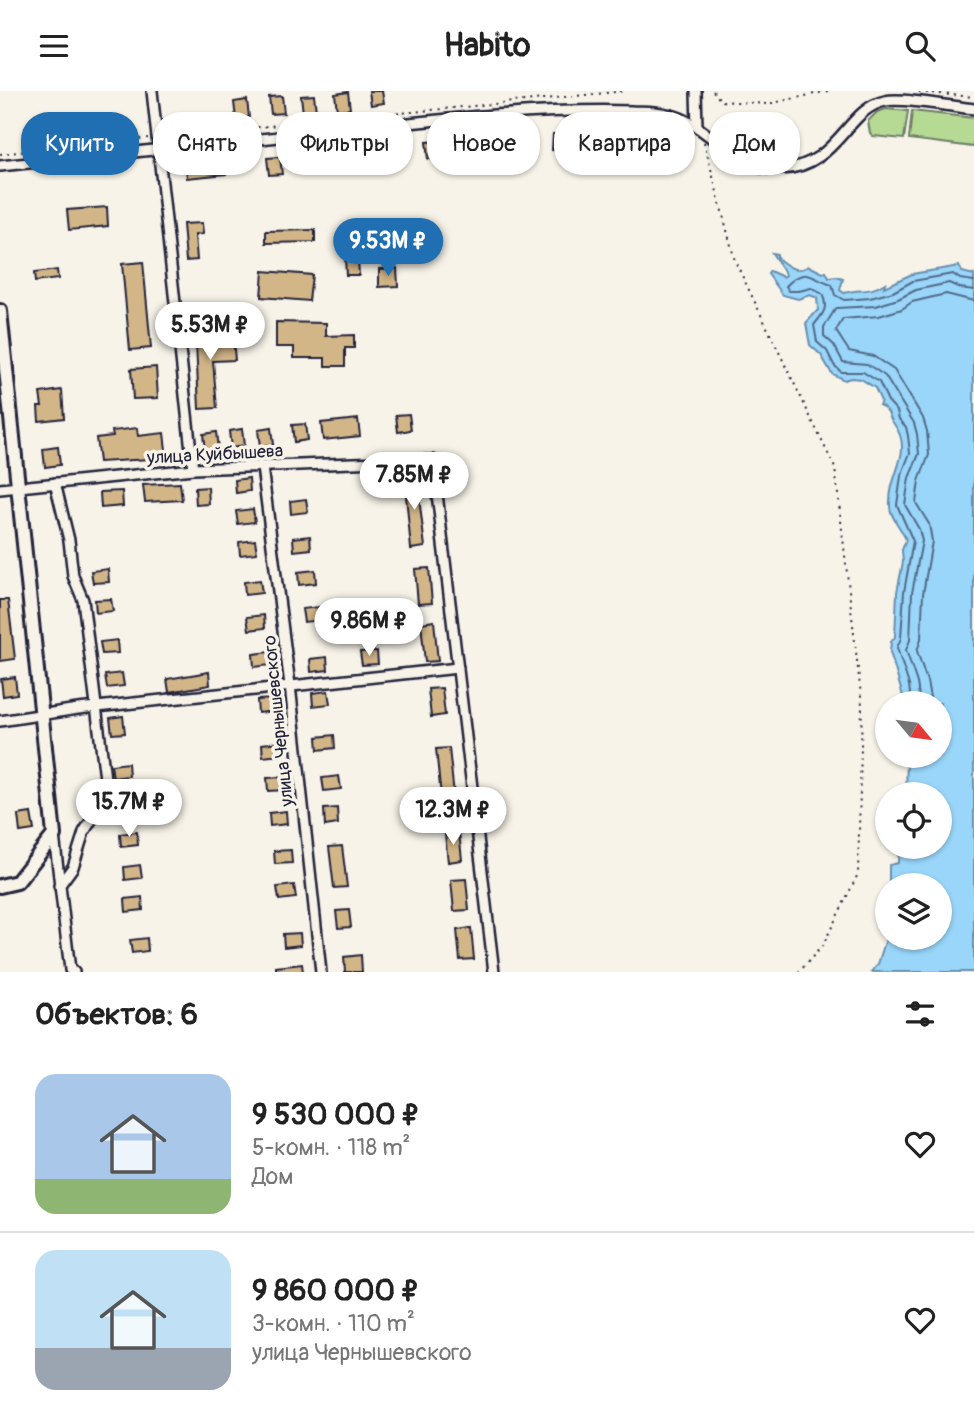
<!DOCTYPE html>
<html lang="ru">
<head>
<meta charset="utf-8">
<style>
  :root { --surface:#fff; --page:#f6f6f6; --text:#222; --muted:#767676; --line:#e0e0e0; --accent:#1f6fb2 }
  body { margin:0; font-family:Pangolin,sans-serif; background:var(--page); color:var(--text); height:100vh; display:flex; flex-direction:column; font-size:26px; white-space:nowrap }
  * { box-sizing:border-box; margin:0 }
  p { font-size:23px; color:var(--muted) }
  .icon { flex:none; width:38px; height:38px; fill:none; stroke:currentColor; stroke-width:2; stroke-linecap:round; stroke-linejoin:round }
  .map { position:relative; height:881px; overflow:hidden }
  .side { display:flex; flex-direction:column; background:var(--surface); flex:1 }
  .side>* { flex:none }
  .top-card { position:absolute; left:21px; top:21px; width:933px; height:63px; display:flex; gap:14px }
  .needle { width:46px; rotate:119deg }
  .fabs { position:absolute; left:875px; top:600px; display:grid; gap:14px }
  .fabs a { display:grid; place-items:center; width:77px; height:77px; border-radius:50%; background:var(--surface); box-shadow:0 2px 5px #0004; font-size:35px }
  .price { position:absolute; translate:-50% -60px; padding:0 16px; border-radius:24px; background:#fff; color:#222; font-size:23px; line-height:46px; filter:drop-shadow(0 2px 4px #0008) }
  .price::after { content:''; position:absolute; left:50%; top:42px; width:21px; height:16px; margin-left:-10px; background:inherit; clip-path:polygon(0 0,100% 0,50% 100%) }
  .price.selected { background:var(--accent); color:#fff }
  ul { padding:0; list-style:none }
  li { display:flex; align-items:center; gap:21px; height:175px; padding:0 35px }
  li+li { border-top:2px solid var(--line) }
  li span { display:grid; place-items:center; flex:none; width:196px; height:140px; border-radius:21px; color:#555 }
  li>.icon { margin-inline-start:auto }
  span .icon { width:84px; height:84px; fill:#fffc; stroke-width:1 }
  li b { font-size:30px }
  h2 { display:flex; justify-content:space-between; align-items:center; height:84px; padding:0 35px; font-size:30px }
  .pill { padding:0 24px; border-radius:28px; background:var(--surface); box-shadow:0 2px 5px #0004; font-size:24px; line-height:63px }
  .pill.selected { background:var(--accent); color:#fff }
  header { display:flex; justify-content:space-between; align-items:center; height:91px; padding:0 35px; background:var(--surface); font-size:32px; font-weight:800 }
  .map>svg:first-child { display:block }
  .green { fill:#b6d993; stroke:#6c7e67; stroke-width:2 }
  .water { fill:#99d6fa; stroke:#698eae; stroke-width:2 }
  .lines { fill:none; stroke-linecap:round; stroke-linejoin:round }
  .shore { stroke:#526a87; stroke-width:2 }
  .building { fill:#d3b688; stroke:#22223b; stroke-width:2 }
  .minor-casing { stroke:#22223b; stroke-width:14 }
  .major-casing { stroke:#22223b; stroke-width:18 }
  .path { stroke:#22223b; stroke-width:2; stroke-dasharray:2 5; stroke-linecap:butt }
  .minor { stroke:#f7f3e8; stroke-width:9 }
  .major { stroke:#f7f3e8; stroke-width:12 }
  .labels { text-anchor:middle; stroke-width:7; stroke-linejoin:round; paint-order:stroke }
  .street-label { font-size:18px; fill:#22223b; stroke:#f7f3e8 }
</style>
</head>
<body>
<header><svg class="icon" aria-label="menu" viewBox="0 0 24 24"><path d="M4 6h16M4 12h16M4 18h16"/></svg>Habito<svg class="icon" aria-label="search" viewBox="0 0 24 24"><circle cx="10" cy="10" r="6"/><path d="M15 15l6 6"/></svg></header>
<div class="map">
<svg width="974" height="881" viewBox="0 0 974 881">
  <rect width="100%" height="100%" fill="#f7f3e8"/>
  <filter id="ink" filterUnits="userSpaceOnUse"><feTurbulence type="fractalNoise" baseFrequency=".0143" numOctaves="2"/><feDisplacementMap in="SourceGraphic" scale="14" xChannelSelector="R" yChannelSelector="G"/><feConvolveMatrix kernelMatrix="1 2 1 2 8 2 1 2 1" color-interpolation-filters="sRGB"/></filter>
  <g filter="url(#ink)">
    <g class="green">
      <path d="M886,18L908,20L904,48L873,45L870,42L868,30L877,21Z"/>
      <path d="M912,20L974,27V56L909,48Z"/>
    </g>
    <path class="water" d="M772,162L777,163V167C788,175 796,183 809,175L823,182L826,181L829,187L836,186L843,188L840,199L844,202C861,197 869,203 885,192L884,196L912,183L959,175L962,181L974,184V881H872L878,873L887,845V847H940V794H889V774L898,772L899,756H940V704L906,703L907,665H940V612H905L890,561L891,551L895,546L897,501L903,471L902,459L906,449C902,437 890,427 890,415C888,382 915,362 894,333C887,324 891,319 879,314L881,310L875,297L861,288L851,287L844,289L832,283L821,264L810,254L806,232L818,219L817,207L810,204L798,208L783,204L768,183L770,180L783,186L786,184Z"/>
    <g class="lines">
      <g class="shore">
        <path d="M911,612L909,594L897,557L901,547L904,501L913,450L897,414L901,385L910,362L908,345L906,336L899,328L897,320L888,310L879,291L863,281H841L834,274L827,260L817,251L814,234C823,223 829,217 822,203L811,197L799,200H789L786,195C806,174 811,188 832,194L835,204L844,209L870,207L893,201L913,190L953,183L960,188L974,190"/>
        <path d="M920,612L917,592L906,559L910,549L912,502L922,450L919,438L905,414L909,387L919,363L917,343L914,332L885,285L867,273L843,271L834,254L824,245V236L836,217L876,215L898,208L916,199L949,192L960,197L974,199"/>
        <path d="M931,612L927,590L917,560L921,548L923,503L932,450L929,433L916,412L919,390L929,364L927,340L923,327L894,279L873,265L849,260L836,240L843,228L879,225L902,218L912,211L946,203L974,210"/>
      </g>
    </g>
    <g class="building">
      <path d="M369,0H382L384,12L371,14Z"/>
      <path d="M348,1L350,18L337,19L335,3Z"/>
      <path d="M314,4L316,20L303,22L301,5Z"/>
      <path d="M282,5L284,22L271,23L269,6Z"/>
      <path d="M247,9L249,26L236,28L234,11Z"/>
      <path d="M195,25L196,38L175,40L174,28Z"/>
      <path d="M499,42L501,58L488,60L486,43Z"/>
      <path d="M514,42L527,43L525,60L512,59Z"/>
      <path d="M553,43H566L565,60L552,59Z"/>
      <path d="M471,44L473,61L460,62L458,46Z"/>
      <path d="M589,45L602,46L600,63L587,62Z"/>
      <path d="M615,47L628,48L627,65L614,64Z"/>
      <path d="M439,50L441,66L428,68L426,51Z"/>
      <path d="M405,51L407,67L369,71L367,54Z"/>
      <path d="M348,58L350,74L337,76L335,59Z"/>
      <path d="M313,62L314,79L301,80L300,63Z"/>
      <path d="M280,66L282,83L269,84L267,67Z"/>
      <path d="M225,67L226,83L187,87L185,70Z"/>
      <path d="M107,116L108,135L69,139L67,119Z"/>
      <path d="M202,132L203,143L195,144L197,169L186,170L183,133Z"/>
      <path d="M315,139V151L266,152V140Z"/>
      <path d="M345,168H358L359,184H346Z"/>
      <path d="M143,171L151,257L130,259L122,173Z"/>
      <path d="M397,177L398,195L379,196V178Z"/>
      <path d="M57,179L58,188L35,191L34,182Z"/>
      <path d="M263,180L312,184L309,210L261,206Z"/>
      <path d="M210,229L211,248L233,247L235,269L213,270L217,317L199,318L195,230Z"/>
      <path d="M276,231L326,232V245L354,244V257H345V275H325V267H294V256H276Z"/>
      <path d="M156,276L158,307L133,308L131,278Z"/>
      <path d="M62,299L64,327L39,330L38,315H42L40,302Z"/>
      <path d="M409,323L411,339L398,341L396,324Z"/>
      <path d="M358,328L360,345L323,349L321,332Z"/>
      <path d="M305,333L307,349L294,351L292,334Z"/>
      <path d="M137,337L138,345L164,342L167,367L99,371L96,347L113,345L112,340Z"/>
      <path d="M271,337L273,354L260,356L258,339Z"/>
      <path d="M242,338L244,355L231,357L229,340Z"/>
      <path d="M216,341L218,358L205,359L203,343Z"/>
      <path d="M58,356L60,374L45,376L43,358Z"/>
      <path d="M416,382L425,456L411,458L404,383Z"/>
      <path d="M249,387L250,400L236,402L235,389Z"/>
      <path d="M180,392L182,409L145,411L143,394Z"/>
      <path d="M208,396L209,413L196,414L195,397Z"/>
      <path d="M122,400L123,415L101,417L100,401Z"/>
      <path d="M306,408L308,421L291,423L290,410Z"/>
      <path d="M253,418L255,431L238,433L236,420Z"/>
      <path d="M310,445L311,458L294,460L293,447Z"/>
      <path d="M255,449L257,462L240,464L239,451Z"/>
      <path d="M429,477L432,512L418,513L415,478Z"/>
      <path d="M108,478L109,491L93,492L91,480Z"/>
      <path d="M315,479L316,492L299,494L298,481Z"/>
      <path d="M260,489L262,502L245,504L244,491Z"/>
      <path d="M111,508L113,520L96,522L95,509Z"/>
      <path d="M0,509H8L15,568L0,570Z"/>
      <path d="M319,516L321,529L304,531L302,518Z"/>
      <path d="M264,524L265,537L249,539L247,526Z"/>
      <path d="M434,530L438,570L425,571L421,532Z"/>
      <path d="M117,549L118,562L102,563L100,551Z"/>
      <path d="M377,560L378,573L362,574L360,561Z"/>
      <path d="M269,561L271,574L254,576L253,563Z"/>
      <path d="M327,566L328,579L311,581L310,568Z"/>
      <path d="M209,581L210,594L169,601L167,588Z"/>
      <path d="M122,582L124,595L107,597L105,584Z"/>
      <path d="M15,586L17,603L3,605L1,588Z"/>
      <path d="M442,597L445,624L431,626L428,598Z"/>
      <path d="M328,600L330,613L313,615L312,602Z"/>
      <path d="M274,608L275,620L258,622L257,609Z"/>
      <path d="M123,625L125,642L112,643L110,627Z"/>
      <path d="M334,644L335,657L318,659L317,646Z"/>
      <path d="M279,651L280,664L263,666L262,653Z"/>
      <path d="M449,657L456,723L443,724L436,658Z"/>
      <path d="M128,672L129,685L113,687L111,674Z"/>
      <path d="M339,685L341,698L324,700L322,687Z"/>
      <path d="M284,686L285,699L268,700L267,687Z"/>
      <path d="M132,703L133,716L117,718L115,705Z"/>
      <path d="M337,717L338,733L325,735L324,718Z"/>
      <path d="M286,720L287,733L270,735L269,722Z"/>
      <path d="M31,722L34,739L20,741L18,724Z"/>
      <path d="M137,741L138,754L121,756L120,743Z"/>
      <path d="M459,741L462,769L448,771L445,743Z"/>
      <path d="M342,755L347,796L334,797L329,756Z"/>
      <path d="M291,759L292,772L275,773L274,760Z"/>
      <path d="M140,774L142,787L125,789L124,776Z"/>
      <path d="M466,788L469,819L454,820L451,789Z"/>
      <path d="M294,794L296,807L279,809L277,796Z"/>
      <path d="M142,806L143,819L126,821L125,808Z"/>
      <path d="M349,819L351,836L338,837L336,820Z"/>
      <path d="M471,837L474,868L460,869L457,839Z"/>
      <path d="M300,842L301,854L284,856L283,843Z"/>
      <path d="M147,847L148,860L132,862L130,849Z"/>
      <path d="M361,864L362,881H345L344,866Z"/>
      <path d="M302,873L303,881H276V876Z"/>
    </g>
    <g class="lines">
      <g class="minor-casing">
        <g id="minor">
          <path d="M152,0L193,378"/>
          <path d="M696,0L697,36"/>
          <path d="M0,75C109,64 218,53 327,41C429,30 530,17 633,20C650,20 669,21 685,29C722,47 732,80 781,78C838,76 846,18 885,10C902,6 954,16 974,18"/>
          <path d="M262,376L290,594L321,881"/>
          <path d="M55,392L69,449L73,485L83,509L107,704L84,741L73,776L59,795"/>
          <path d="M0,398L193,378L433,369L494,881"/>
          <path d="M0,630L78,618L458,577"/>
          <path d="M54,744L70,879L74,881"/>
        </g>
      </g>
      <g class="major-casing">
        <path id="major" d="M0,220L54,744L17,791L0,795"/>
      </g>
      <g class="path">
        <path d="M713,0L721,10L768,13L828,0"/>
        <path d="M919,1L974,6"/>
        <path d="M167,45L626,0"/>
        <path d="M704,51L735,170L835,377L862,613L858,783L823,854L799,881"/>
        <path d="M0,63L148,47"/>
      </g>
      <use href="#minor" class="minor"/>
      <use href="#major" class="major"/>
    </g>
  </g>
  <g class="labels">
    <g class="street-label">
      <text transform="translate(215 363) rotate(-3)" y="6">улица Куйбышева</text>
      <text transform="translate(278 630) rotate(-96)" y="6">улица Чернышевского</text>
    </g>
  </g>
</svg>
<div class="fabs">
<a><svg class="needle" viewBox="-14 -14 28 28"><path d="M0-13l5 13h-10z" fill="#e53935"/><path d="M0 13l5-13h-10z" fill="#767676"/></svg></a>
<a><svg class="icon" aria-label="locate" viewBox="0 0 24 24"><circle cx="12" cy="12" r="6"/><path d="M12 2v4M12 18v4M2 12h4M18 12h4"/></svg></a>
<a><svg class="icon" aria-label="layers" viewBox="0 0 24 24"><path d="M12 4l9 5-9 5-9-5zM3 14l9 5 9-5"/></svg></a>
</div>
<b class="price selected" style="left:388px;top:187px">9.53M ₽</b>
<b class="price" style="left:210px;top:271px">5.53M ₽</b>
<b class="price" style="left:414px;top:421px">7.85M ₽</b>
<b class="price" style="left:369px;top:567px">9.86M ₽</b>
<b class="price" style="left:129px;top:748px">15.7M ₽</b>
<b class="price" style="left:453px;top:756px">12.3M ₽</b>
<div class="top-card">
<a class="pill selected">Купить</a>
<a class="pill">Снять</a>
<a class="pill">Фильтры</a>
<a class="pill">Новое</a>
<a class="pill">Квартира</a>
<a class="pill">Дом</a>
</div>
</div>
<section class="side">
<h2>Объектов: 6<svg class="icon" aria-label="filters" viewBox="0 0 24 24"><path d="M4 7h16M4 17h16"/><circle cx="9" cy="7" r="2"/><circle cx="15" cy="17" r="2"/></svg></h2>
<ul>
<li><span style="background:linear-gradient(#a9c7e8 75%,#8fb573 0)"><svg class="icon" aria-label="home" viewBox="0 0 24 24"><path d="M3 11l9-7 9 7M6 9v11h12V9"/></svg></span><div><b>9 530 000 ₽</b><p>5-комн. · 118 m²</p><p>Дом</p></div><svg class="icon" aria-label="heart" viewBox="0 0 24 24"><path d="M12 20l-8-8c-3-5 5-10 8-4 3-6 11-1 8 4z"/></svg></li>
<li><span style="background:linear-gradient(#bfe0f5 70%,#9aa5b1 0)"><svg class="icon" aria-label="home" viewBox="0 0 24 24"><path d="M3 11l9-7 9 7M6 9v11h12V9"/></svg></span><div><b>9 860 000 ₽</b><p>3-комн. · 110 m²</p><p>улица Чернышевского</p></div><svg class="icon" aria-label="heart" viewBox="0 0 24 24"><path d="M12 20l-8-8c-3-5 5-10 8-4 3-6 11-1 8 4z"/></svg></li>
</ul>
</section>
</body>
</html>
